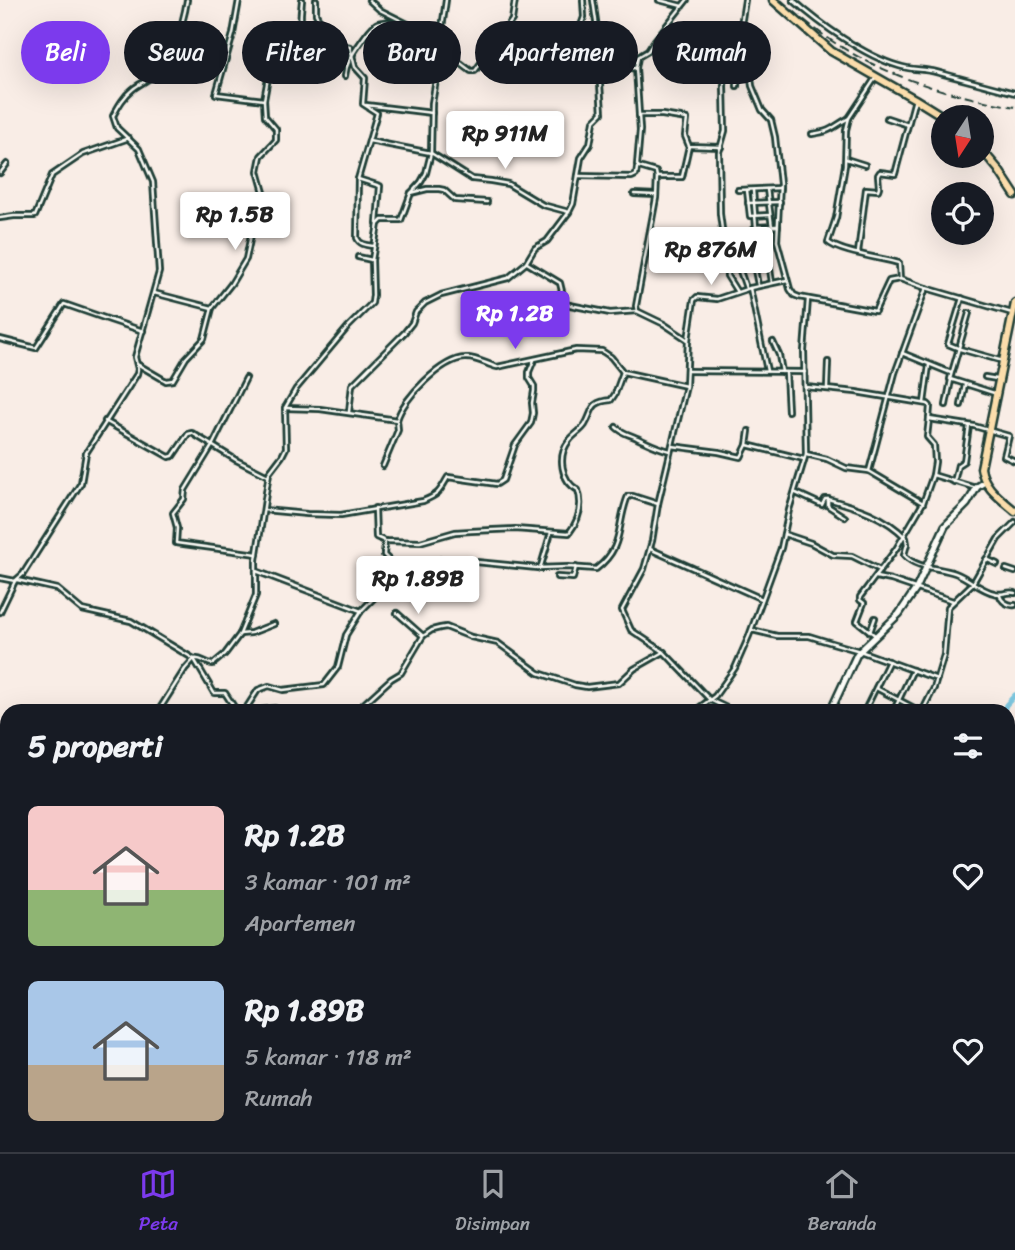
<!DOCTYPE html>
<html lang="id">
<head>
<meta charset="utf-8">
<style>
  :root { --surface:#171b24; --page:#242831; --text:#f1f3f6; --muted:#9ea1a6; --line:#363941; --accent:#7c3aed }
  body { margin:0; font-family:Sriracha,sans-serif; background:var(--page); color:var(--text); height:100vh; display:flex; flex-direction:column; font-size:26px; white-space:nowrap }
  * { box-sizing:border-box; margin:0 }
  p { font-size:23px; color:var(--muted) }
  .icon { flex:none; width:38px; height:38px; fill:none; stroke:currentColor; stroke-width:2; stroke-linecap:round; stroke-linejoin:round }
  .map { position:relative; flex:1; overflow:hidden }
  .sheet { position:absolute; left:0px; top:704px; width:1015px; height:450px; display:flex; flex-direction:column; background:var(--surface); border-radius:21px 21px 0 0; box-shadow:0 7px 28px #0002 }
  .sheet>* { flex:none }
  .hud { position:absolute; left:21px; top:21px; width:973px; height:63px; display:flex; gap:14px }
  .needle { width:46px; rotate:192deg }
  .buttons { position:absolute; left:931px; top:105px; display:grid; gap:14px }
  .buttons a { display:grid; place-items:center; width:63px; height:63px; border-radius:50%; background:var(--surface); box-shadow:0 7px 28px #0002; font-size:35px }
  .price { position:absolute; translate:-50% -60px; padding:0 16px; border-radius:7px; background:#fff; color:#222; font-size:23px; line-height:46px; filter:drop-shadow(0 2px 4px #0008) }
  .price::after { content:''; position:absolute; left:50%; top:42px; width:21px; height:16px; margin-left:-10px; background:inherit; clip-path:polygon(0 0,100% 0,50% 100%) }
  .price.current { background:var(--accent); color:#fff }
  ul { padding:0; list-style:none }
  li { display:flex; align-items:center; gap:21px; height:175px; padding:0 28px }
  li span { display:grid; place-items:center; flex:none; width:196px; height:140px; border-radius:10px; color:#555 }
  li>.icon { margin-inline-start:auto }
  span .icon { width:84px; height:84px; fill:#fffc; stroke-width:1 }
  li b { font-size:30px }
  h2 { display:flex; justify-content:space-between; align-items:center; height:84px; padding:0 28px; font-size:30px }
  .tag { padding:0 24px; border-radius:32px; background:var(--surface); box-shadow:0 7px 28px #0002; font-size:24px; line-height:63px }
  .tag.current { background:var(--accent); color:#fff }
  .tabs { display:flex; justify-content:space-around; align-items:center; height:98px; border-top:2px solid var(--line); background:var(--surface); font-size:19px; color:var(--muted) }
  .tabs a { display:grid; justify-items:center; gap:4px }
  .tabs .current { color:var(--accent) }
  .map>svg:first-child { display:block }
  .green { fill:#abe1a5; stroke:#658f6c; stroke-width:2 }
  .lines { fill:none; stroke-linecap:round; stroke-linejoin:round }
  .river { stroke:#7dc6de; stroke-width:5 }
  .street-casing { stroke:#1f3d34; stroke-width:8 }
  .secondary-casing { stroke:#1f3d34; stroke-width:10 }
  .primary-casing { stroke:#1f3d34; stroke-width:11 }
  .street { stroke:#fdfcf7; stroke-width:2.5 }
  .secondary { stroke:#fdfcf7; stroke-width:5 }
  .primary { stroke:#fbddab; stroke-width:6 }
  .rail { stroke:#1f3d34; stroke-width:2; stroke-dasharray:10 5; stroke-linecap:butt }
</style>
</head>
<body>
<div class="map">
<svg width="1015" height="1152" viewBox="0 0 1015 1152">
  <rect width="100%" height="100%" fill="#f9ede6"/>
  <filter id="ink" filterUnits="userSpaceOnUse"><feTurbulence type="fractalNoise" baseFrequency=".0143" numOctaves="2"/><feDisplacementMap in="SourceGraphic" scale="14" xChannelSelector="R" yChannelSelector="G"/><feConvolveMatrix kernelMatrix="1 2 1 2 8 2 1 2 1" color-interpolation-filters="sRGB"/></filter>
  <g filter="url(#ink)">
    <path class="green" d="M1010,1000L1015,1002V1077L1008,1075V1006Z"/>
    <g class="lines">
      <path class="river" d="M1004,710L1006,705L1015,695"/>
      <g class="street-casing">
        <g id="street">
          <path d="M239,0L233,34L216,94L264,100L273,50"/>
          <path d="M316,0V14L322,25L319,40L350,47L355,67L365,78L363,104L377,113L358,179L357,238C360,245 367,245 374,246"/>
          <path d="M369,0L380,10L408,24"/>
          <path d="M583,0L584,17L578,34L584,70L636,68"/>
          <path d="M659,0L682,6"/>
          <path d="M793,0C820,24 864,56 899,66C911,70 924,69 936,72C962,79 989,86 1015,93"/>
          <path d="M272,39L270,46C276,52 302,61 312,66L315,60L319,40C297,25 300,25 302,0"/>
          <path d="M617,44L619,69"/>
          <path d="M735,44L748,55L752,86L762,110L771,120L775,137L780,184L777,241L790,289L794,295L799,297L875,311L889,281L900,279L926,288"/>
          <path d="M442,49L471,71H475L512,20L515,0"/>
          <path d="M345,76C346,64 352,55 358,46C363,39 369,29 376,24C388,17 428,29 441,35"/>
          <path d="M876,77L849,118L846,130L845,165L836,218L828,242C838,252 882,258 899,263L900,279"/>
          <path d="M737,86L740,49"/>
          <path d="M366,105L432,113"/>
          <path d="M639,115H662L687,119L685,136L689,146L721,147"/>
          <path d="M887,118L908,125"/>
          <path d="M812,134C834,131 832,127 849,118"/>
          <path d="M369,141L431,153L472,179L491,181L508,184L543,205L569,212"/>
          <path d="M846,159L865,165"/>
          <path d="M0,173L7,164"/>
          <path d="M578,176L632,177L636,175L637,168"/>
          <path d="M657,177H682L689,146"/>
          <path d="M358,179L380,186L377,223"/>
          <path d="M767,189L772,227"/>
          <path d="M738,190L780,188"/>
          <path d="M747,190L750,216L770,215"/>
          <path d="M753,190L756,227"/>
          <path d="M411,193L427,189H439L444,190L455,200L487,202"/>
          <path d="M634,194L656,195"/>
          <path d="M748,203L780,202"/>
          <path d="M0,218L14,216H35L52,175L83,154L129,138"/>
          <path d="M759,227L762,257"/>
          <path d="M764,227L772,283"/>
          <path d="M715,244L753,241"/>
          <path d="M858,253L866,189L878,190L879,187L878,175L880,172L895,174L915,99"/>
          <path d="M358,257L372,260"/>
          <path d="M527,263L560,283L565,304L610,313L637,311L664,324L688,340"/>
          <path d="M739,268L746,288"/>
          <path d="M730,270L724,244L720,214L719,152L725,131L724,86L725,71L730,50L739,38L745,0"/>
          <path d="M758,285L754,265L753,230L756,227L778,226"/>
          <path d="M750,288L767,371"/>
          <path d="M737,292L727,276V272L730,270L754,265"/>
          <path d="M154,293L212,308"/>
          <path d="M962,298L948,344L960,349L1003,361"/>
          <path d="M637,311L636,306L656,198L657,177L656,172L639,167L637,165L640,130L636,68L638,57L648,51L655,40L687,0"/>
          <path d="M969,313L950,379L994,393"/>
          <path d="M0,339L36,348L64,304L110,320L143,331"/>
          <path d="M773,342L779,355L782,372"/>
          <path d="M902,353L951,373"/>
          <path d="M137,364L166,381L173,380L186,358L204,339L212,308L231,284L246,259L252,230L265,196L258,171L261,156L276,140V129L265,116L264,100"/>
          <path d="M687,371L805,372"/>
          <path d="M786,372L788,411"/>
          <path d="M985,377L997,379"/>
          <path d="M246,378L212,446L185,490L184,499L173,513L177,528L176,543L257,554"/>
          <path d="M806,387L856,392L928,404L930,406L929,419L974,426L1009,436L1004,456L1015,461"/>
          <path d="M827,388L828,362"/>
          <path d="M924,403L929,365"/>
          <path d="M946,405L951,380"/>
          <path d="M961,405L965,385"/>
          <path d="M285,408L320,409L397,420C403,398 442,359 465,358C476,357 486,364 497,367L576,350L602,351L611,357L623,372L686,386"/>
          <path d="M349,412L352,385L404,333L412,323L416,312L425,303L441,295L508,278L526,263L535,248L547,241L569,212L573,204L581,158L590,144L594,121L602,113L599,70V42L593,0"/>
          <path d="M105,421L169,457L173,456L188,434L192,433L236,460L268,476"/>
          <path d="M616,427C623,434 629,434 637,438C648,443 657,448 670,451"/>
          <path d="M747,445L804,459"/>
          <path d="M672,446L719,452L741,457L747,445L749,431"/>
          <path d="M806,454L827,459L846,468L869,471L923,503"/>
          <path d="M383,466L398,430L397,420"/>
          <path d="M869,471L895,373L926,288L1012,313"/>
          <path d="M933,475L976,488"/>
          <path d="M954,482L958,465L964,461L969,426"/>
          <path d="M796,493L820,504L822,505L825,499H828C857,507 885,516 906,538L907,544L904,555C917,569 938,567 955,573C969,578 980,590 994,593C1002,596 1007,591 1015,593"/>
          <path d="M828,499V506L845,517"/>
          <path d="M375,508L376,537L385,541L420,542L455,532L471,531L515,529L569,533C579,520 583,505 578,490C561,481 557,456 569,441C573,435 581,431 585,425C594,410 589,402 611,400L615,394L623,372"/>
          <path d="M264,510L307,514L341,515L423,501C440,494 439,492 448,477L497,484L503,480L515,445L531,423L533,413L532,403L534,391V386L529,378V372L534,360"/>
          <path d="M784,534L811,543L833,555L852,556L880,570"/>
          <path d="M385,541L384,555L399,570"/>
          <path d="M650,549L762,599"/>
          <path d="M986,559L997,564"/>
          <path d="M540,569L551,532"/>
          <path d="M1006,569L1015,572"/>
          <path d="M256,571L361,611"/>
          <path d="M557,577L573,578L576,567"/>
          <path d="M876,577L891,580L953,601"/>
          <path d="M0,578L15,581L23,574L81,483L86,453L137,374L138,369L135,357L159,272L153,182L139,149L117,128L113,116C119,105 124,96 133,89C139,84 147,81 152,76C172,57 183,27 187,0"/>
          <path d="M17,580L57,589L82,610L131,621L194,659L214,693H225L236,710"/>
          <path d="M1000,595C1001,601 1008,606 1015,605"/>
          <path d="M0,612L15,581"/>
          <path d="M397,613L423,636"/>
          <path d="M752,630L777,636H809L822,640L860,651L937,679"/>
          <path d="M870,632L875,618"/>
          <path d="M240,634L251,633L274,624"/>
          <path d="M876,636L857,621L864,603L860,600V597L896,549L923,503L933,475L935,462L934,445L927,437L929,419"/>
          <path d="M876,688L918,710"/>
          <path d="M159,710L185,669L194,659C201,657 206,664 213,664L225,654L240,634L256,595V560L269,473L282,456L286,448L285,408L296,389L348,327L372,303L373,295L372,260L378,224L382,220H401L411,193L421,182L426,173L431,153L432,103L442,46L441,35L446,0"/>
          <path d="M245,710L258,690L269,686L283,690L324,685L338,667L346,635L361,611L401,571L406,568L425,562L446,559L537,568L568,567L596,569C625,547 616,525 628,496H633L658,504"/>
          <path d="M261,710L275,708L279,710"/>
          <path d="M357,710L391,679L401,673L423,636L432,630L440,628L446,627L471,637L498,643L539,673L575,685L587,687L619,683L634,669L664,652"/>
          <path d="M696,710L715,696L735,668L749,636L781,548L789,510L806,454L804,351L808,299"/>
          <path d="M731,710L710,700L664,652L631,630L622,610L644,569L652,541L658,504L686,386L688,340L694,300L697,297L717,299L750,288L787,280"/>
          <path d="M865,710L889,661"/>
          <path d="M894,710L913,670"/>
          <path d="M923,710L934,688L944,655L948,607L973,583L998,539L1015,522"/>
          <path d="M1008,797L1015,799"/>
          <path d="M0,804L7,805"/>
          <path d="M0,951L5,937L7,924"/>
          <path d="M1008,952L1015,956"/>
          <path d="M1015,982L1010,998L1015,1000"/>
          <path d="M0,1025L7,1041"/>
          <path d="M0,1075L7,1060"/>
          <path d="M1008,1113L1015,1115"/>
          <path d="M23,1146L24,1152"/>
          <path d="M247,1146L254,1152"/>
          <path d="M714,1146L718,1149L721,1146"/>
          <path d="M731,1146L732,1152"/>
          <path d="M971,1146L985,1152"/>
          <path d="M312,1152L313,1146"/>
          <path d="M1010,1152L1015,1135"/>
        </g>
      </g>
      <g class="secondary-casing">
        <g id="secondary">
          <path d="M831,710L857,654L899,614L916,589L945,526L967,504L977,487L985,482"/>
          <path d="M671,1152L675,1146"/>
        </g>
      </g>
      <g class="primary-casing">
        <g id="primary">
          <path d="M773,0L831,51L915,99L944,117"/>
          <path d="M982,150L998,169L1015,195"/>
          <path d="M1015,303L981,468C984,488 1000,498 1015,511"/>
          <path d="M1008,1075L1015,1077"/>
          <path d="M915,1152L919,1146"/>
        </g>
      </g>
      <use href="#street" class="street"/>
      <use href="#secondary" class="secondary"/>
      <use href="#primary" class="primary"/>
      <path class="rail" d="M781,0C797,14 814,29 832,41C888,78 950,95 1015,107"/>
    </g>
  </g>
</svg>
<div class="buttons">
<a><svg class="needle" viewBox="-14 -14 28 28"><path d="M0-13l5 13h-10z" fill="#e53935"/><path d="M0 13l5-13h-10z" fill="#9ea1a6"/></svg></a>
<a><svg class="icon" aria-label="locate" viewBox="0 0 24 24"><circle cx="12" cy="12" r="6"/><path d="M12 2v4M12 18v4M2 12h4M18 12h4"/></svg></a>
</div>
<b class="price" style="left:505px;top:171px">Rp 911M</b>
<b class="price" style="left:235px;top:252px">Rp 1.5B</b>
<b class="price" style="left:711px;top:287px">Rp 876M</b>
<b class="price current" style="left:515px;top:351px">Rp 1.2B</b>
<b class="price" style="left:418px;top:616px">Rp 1.89B</b>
<div class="hud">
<a class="tag current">Beli</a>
<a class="tag">Sewa</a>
<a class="tag">Filter</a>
<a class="tag">Baru</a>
<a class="tag">Apartemen</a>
<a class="tag">Rumah</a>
</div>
<section class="sheet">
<h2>5 properti<svg class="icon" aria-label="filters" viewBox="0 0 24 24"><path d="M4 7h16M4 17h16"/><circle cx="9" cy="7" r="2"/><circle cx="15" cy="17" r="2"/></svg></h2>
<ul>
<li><span style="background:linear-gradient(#f6c9c9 60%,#8fb573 0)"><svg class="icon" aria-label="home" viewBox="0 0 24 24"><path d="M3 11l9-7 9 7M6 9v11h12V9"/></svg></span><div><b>Rp 1.2B</b><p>3 kamar · 101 m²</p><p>Apartemen</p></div><svg class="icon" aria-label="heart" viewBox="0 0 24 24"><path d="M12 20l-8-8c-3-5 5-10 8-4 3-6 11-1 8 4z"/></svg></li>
<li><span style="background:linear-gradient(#a9c7e8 60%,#b9a48a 0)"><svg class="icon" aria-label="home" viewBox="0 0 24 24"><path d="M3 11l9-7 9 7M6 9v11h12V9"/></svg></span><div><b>Rp 1.89B</b><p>5 kamar · 118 m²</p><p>Rumah</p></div><svg class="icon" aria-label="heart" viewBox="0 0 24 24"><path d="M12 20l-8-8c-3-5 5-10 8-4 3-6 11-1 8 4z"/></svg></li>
</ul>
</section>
</div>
<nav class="tabs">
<a class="current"><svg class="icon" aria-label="map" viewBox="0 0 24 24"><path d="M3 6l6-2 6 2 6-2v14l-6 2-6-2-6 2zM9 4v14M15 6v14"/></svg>Peta</a>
<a><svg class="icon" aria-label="saved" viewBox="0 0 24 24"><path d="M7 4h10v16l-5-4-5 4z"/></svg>Disimpan</a>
<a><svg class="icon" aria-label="home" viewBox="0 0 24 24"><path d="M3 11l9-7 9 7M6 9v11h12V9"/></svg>Beranda</a>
</nav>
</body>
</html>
